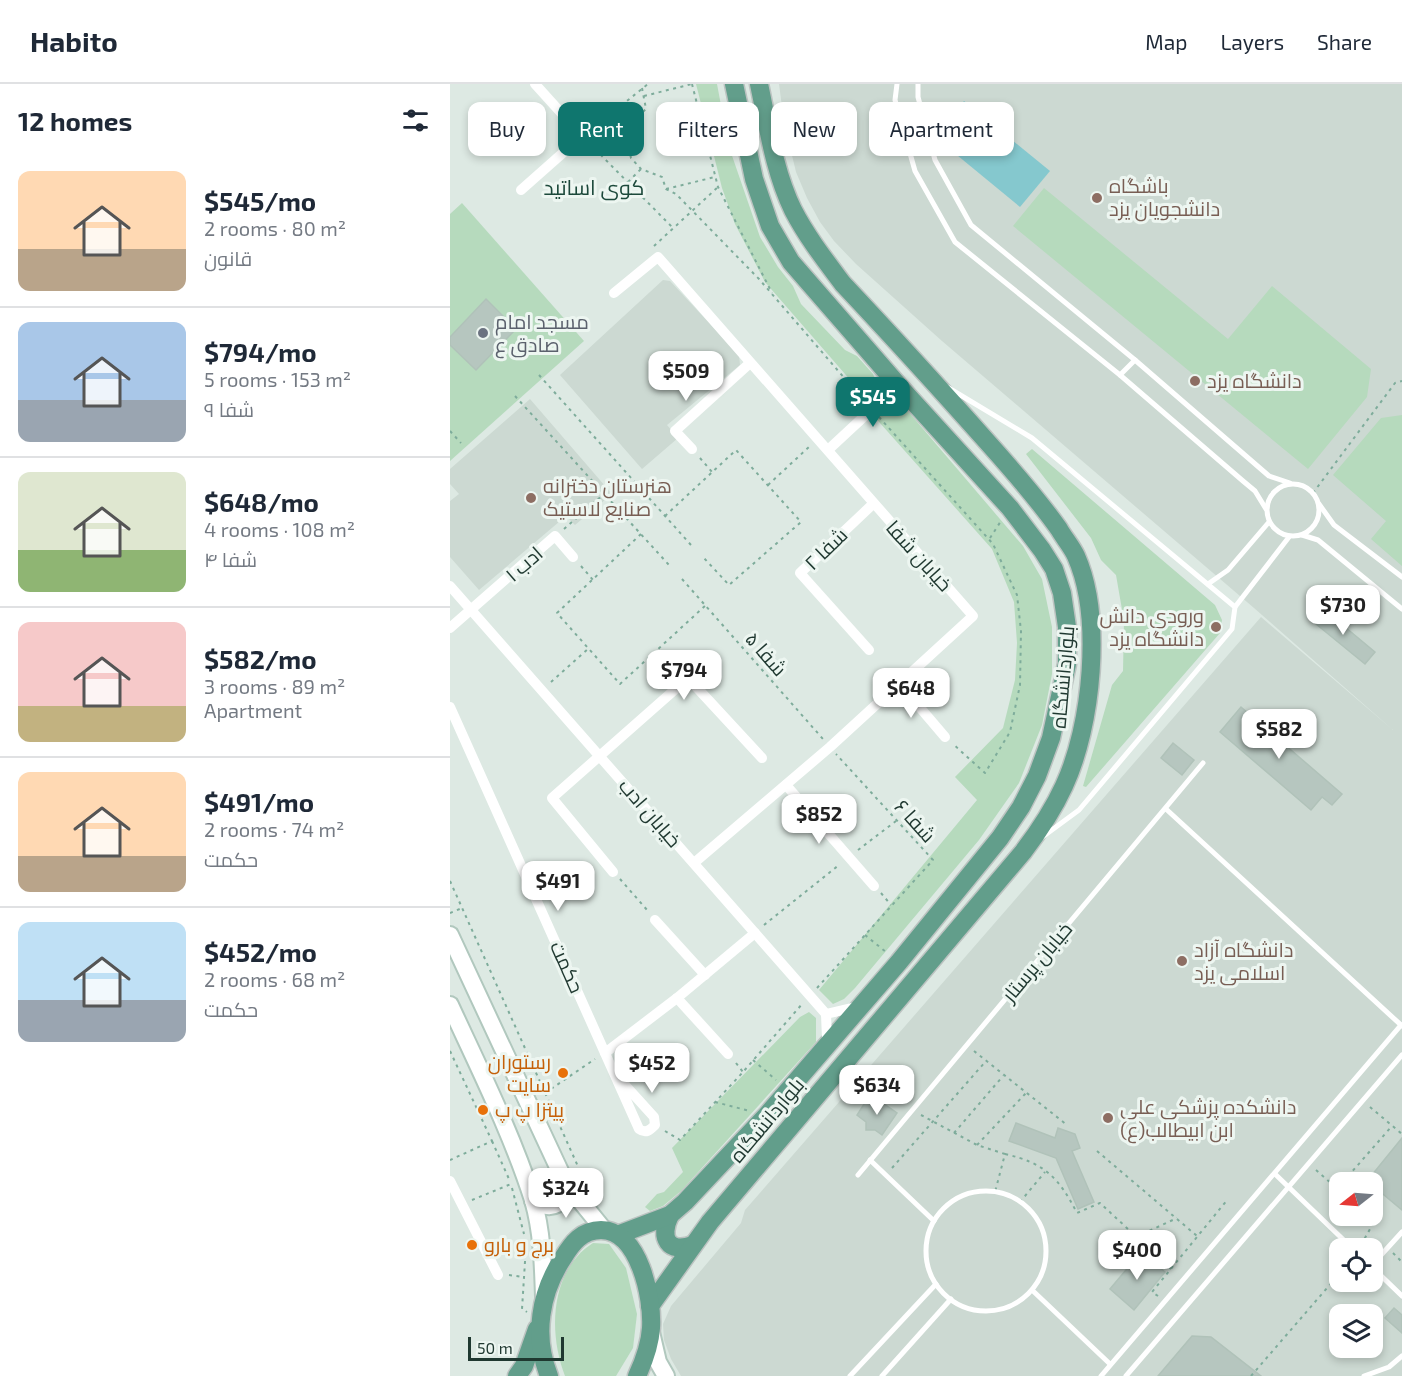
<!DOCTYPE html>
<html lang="en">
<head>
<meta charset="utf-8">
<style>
  :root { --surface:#fff; --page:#f6f6f7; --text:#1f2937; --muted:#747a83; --line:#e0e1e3; --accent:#0f766e }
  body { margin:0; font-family:"Exo 2",Cairo,sans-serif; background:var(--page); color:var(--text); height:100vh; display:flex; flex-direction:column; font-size:22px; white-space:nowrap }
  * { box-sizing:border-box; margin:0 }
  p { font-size:20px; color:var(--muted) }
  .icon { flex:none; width:33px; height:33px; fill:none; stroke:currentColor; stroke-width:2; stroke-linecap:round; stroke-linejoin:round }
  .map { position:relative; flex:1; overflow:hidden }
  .sheet { display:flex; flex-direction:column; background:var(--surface); width:450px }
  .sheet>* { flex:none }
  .hud { position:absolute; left:18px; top:18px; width:570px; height:54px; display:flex; gap:12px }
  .needle { width:39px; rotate:253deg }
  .buttons { position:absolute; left:879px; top:1088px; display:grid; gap:12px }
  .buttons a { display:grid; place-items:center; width:54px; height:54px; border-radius:12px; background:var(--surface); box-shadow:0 3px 9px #0003; font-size:30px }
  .scale { position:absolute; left:18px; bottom:15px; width:96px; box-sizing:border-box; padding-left:6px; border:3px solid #1f3830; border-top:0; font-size:16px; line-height:21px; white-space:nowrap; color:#1f3830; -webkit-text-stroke:4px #edf6f1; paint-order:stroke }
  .price { position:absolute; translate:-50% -51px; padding:0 14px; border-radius:12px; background:#fff; color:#222; font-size:20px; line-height:39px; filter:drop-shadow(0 2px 3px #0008) }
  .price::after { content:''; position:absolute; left:50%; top:36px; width:18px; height:14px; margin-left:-9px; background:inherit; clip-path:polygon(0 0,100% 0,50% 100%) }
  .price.selected { background:var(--accent); color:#fff }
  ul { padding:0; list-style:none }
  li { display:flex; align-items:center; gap:18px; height:150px; padding:0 18px }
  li+li { border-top:2px solid var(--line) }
  li span { display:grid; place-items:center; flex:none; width:168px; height:120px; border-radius:12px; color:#555 }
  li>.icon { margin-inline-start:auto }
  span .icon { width:72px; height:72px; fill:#fffc; stroke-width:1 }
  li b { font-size:26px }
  h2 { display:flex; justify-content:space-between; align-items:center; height:72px; padding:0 18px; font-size:26px }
  .chip { padding:0 21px; border-radius:12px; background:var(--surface); box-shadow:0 3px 9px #0003; font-size:21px; line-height:54px }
  .chip.selected { background:var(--accent); color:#fff }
  header { display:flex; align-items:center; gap:36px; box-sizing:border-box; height:84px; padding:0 30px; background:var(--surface); border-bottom:2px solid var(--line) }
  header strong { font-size:28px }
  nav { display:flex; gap:33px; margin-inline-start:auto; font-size:21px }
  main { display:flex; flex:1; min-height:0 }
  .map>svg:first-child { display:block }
  .built { fill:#ccd9d2; fill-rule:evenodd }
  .green { fill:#b6dabd }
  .water { fill:#85c8ce }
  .building { fill:#b6c6bf; stroke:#b0c2b9; stroke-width:1.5 }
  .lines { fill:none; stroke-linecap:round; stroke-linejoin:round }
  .secondary-casing { stroke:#b1c8be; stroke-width:20 }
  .primary-casing { stroke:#bcc3c1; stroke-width:21 }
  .path { stroke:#7eac9b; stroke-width:2; stroke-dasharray:3 4.5; stroke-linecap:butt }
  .service { stroke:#fff; stroke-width:5 }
  .minor { stroke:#fff; stroke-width:10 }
  .secondary { stroke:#fff; stroke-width:16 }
  .primary { stroke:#629e8b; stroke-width:18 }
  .education-dot { fill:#8d6e63; stroke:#edf6f1; stroke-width:2 }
  .worship-dot { fill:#6b7280; stroke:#edf6f1; stroke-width:2 }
  .food-dot { fill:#e8710a; stroke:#edf6f1; stroke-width:2 }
  .labels { text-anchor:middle; stroke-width:6; stroke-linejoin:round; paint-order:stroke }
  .education-label { font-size:20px; fill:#785e54; stroke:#edf6f1; text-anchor:start }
  .worship-label { font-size:20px; fill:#5b616d; stroke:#edf6f1; text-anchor:start }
  .street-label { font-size:20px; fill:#1f3830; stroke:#edf6f1 }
  .food-label { font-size:20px; fill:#c56008; stroke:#edf6f1; text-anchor:start }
  .neighbourhood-label { font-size:21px; fill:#1c493b; stroke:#edf6f1 }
</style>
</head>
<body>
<header>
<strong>Habito</strong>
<nav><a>Map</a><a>Layers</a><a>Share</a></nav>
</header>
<main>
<section class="sheet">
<h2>12 homes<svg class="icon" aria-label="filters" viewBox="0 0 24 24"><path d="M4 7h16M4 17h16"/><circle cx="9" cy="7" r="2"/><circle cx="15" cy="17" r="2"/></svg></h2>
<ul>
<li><span style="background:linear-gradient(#ffd9b3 65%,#b9a48a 0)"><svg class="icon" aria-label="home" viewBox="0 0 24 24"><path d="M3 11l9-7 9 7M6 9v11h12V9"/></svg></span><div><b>$545/mo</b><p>2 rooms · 80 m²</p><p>قانون</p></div></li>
<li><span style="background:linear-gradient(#a9c7e8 65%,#9aa5b1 0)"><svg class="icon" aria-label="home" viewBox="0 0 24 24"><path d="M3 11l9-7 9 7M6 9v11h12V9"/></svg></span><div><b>$794/mo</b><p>5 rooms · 153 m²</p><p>شفا ۹</p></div></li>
<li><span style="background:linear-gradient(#dfe7d0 65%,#8fb573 0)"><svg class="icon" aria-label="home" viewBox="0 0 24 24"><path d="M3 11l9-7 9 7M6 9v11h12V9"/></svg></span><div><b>$648/mo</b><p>4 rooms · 108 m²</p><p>شفا ۴</p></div></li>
<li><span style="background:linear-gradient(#f6c9c9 70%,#c2b280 0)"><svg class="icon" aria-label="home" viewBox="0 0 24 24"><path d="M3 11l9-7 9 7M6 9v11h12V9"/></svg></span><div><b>$582/mo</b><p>3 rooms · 89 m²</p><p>Apartment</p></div></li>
<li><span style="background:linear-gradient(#ffd9b3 70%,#b9a48a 0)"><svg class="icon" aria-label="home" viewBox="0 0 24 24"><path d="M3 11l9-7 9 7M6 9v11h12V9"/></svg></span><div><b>$491/mo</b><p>2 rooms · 74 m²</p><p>حکمت</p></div></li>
<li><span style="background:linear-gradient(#bfe0f5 65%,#9aa5b1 0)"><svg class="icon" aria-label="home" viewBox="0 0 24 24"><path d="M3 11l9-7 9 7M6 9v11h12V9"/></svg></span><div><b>$452/mo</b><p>2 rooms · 68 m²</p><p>حکمت</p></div></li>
</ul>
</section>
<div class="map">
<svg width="952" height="1292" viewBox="0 0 952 1292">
  <rect width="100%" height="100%" fill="#dde9e3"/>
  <g class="built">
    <path d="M329,0H952V1292H231L221,1275L214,1256L213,1240L221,1222L291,1139L295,1126L811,533L943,646L804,524L492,257L406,180L384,157L370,138L357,114L346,88L334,38ZM890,1098H922V1131H890ZM890,1164H922V1197H890ZM890,1230H922V1263H890Z"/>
    <path d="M213,196L220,197L289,271L290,281L217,341L228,354L192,385L110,291Z"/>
    <path d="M80,315L162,410L125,441L116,432L29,506L0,473V417L9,410L0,400V385Z"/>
  </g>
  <g class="green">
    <path d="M246,0H267L275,43L258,47Z"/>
    <path d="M278,60L310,153L328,183L343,202L351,220L395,266L407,272L423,290L425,295L423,303L420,310L415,313L315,198L285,140L272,104L262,64Z"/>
    <path d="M594,104L778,255L822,202L921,285L917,313L858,385L563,142Z"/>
    <path d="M12,119L134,257L0,377V130Z"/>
    <path d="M451,319L573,462L592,495L602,543V590L592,641L569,699L529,756L405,904L394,915L383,920L369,906L527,716L505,693L553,644L565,596L567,559L564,518L542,465L422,330Z"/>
    <path d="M952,331V482L921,455L936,437L883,391L931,334Z"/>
    <path d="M582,365L765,521L772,536L770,549L636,703L633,702L662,601L673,587L674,537L666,491L651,476L641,454L576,370Z"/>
    <path d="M359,928L366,934V958L231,1107L213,1122L200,1127L195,1123L207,1110L214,1108L233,1088L222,1064L350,933Z"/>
    <path d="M143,1159L159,1160L176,1184L187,1230L183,1264L166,1292H115C98,1249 100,1186 143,1159Z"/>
  </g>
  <path class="water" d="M514,17L600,87L570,123L485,53Z"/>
  <g class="building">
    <path d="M36,215L66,245L26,286L0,261V253Z"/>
    <path d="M871,523L925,568L915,580L861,536Z"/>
    <path d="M791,623L892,710L882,721L872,713L861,726L770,648Z"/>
    <path d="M723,659L744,676L732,691L711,674Z"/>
    <path d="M427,1015L447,1029L432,1051L425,1046H416V1038L407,1031L416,1017L422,1021Z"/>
    <path d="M566,1039L605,1054L608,1044L625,1050L630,1064L622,1067L644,1118L628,1125L606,1074L559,1057Z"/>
    <path d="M952,1054V1126L922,1101V1098L917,1097Z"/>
    <path d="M691,1168L715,1188L684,1226L660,1205Z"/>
    <path d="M944,1224L952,1231V1249L935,1234Z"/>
    <path d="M742,1252L761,1253L811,1292H708Z"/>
  </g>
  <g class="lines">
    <g class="secondary-casing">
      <g id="secondary">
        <path d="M0,851L115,1098L154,1146"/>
        <path d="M0,921C29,984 62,1050 83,1116C92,1147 93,1180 94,1213"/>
        <path d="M83,1117C96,1124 105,1125 115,1113V1098"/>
        <path d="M201,1248L208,1278L216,1292"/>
      </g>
    </g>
    <g class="primary-casing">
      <g id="primary">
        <path d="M220,1131C209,1154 218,1170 243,1161"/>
        <path d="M170,1150L220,1131L235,1118L316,1032L449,878L550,754L571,723L587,692L601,654L617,580V543L612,509L604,485L592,466L560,424L448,301L341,178L320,142L304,95L284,0"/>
        <path d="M200,1222L260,1138L573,768C589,747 603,726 614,702C642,642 653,533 626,472C622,463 614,454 609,445C587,414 565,389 540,361C492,307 443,253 393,200C375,176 357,153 343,126C324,87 318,42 309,0"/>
        <path d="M67,1292L74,1282L87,1245"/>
        <path d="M99,1292C83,1252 90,1209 113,1174C122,1159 132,1146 151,1146C189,1146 203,1214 201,1244C200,1260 194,1277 187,1292"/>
      </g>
    </g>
    <g class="path">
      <path d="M242,0L268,103L322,209"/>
      <path d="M192,4L196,25L182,38L177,56L181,74L191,85L212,93L216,105L226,110L309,195L415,318"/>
      <path d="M194,12L242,0"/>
      <path d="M142,45L198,0"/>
      <path d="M256,56L280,49"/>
      <path d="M140,60L223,144"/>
      <path d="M178,98L191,85"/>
      <path d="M216,105L265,93"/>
      <path d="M204,162L268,103"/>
      <path d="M89,291L241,461"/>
      <path d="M65,312L219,481"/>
      <path d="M429,333L543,460L567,511L571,547L570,601L560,648L535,689L503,660"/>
      <path d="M0,347L11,359"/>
      <path d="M250,374L262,388"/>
      <path d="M318,401L360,362"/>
      <path d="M863,409L945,299L952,297"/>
      <path d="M215,432L286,366L351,438L279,501L253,473"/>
      <path d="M114,445L154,410"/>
      <path d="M191,450L107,529L170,600L256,521"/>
      <path d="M540,454L551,437"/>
      <path d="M131,482L143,496"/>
      <path d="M232,495L373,655"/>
      <path d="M101,598L139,564"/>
      <path d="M408,766L446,737"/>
      <path d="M170,795L198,827"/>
      <path d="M0,797L135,1098"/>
      <path d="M431,809L441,821"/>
      <path d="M0,829L12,824"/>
      <path d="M314,841L389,781"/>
      <path d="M415,851L436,868"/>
      <path d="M367,904L483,776L386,670"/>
      <path d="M0,967L42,1057L0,1076"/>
      <path d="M524,967L617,1041"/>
      <path d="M303,976L326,996"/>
      <path d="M286,979L293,988"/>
      <path d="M95,1009L145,975"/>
      <path d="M265,1018L300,1027"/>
      <path d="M920,1023L952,1050"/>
      <path d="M471,1031L527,1061L555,1070L545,1108"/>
      <path d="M215,1047L230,1056L293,988L353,919"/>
      <path d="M504,1049L553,992"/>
      <path d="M42,1057L59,1095"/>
      <path d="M527,1061L576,1009"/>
      <path d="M647,1067L747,1152"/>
      <path d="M555,1070C595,1079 609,1094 627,1129L650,1119L721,1185"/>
      <path d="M442,1084L536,977"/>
      <path d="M866,1086L890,1107"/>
      <path d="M893,1098L942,1042"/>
      <path d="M62,1104L74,1150"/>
      <path d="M22,1116L61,1100"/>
      <path d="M570,1118L595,1088"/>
      <path d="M686,1153L727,1134"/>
      <path d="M911,1161L924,1138L916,1131"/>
      <path d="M76,1162L72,1225L77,1228"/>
      <path d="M943,1169L952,1178"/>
      <path d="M59,1191L74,1193"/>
      <path d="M708,1212L702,1208L778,1115"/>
      <path d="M801,1292L890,1189"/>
    </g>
    <g class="service">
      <path d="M447,0L445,16L465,87L505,158L670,291L793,397L805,407L816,425"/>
      <path d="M468,0V13L485,76L521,141L685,276L819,392L840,399"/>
      <path d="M670,291L685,276"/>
      <path d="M497,303L582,354L785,523L782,545L629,726L591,754"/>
      <circle cx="843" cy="426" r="26"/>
      <path d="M869,420L884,441L952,493"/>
      <path d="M852,451L868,456L952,525"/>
      <path d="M758,500L778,486L819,438"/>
      <path d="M785,523L839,453"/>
      <path d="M716,725L952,942"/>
      <path d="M420,1076L484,1137"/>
      <path d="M825,1090L902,1164"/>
      <path d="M408,1091L753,679"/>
      <circle cx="536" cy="1167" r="60"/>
      <path d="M922,1181L952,1148"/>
      <path d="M922,1183L952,1212"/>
      <path d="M582,1206L660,1280"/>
      <path d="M400,1292L486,1200"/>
      <path d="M432,1292L501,1215"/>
      <path d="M651,1292L951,941"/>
      <path d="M676,1292L952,971"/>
      <path d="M914,1292L939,1283L952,1272"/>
    </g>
    <g class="minor">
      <path d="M71,106L132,52L85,0"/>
      <path d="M164,209L208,173L523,532L380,663L244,779"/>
      <path d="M242,365L225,347L300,279"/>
      <path d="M378,366L448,301"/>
      <path d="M0,502L376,930"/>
      <path d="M0,544L105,452L123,473"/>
      <path d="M419,566L350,489L423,420"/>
      <path d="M449,599L495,653"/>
      <path d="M0,623L189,1045C196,1050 200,1046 205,1041L204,1033L165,990"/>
      <path d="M336,701L424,802"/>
      <path d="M163,788L102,714L238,594L312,674"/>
      <path d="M205,836L255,891"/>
      <path d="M227,914L278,970"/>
      <path d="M376,930L410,922"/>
      <path d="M375,959L377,955L376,930"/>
      <path d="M155,969L227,914L305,849"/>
      <path d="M0,1097L48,1191"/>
    </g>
    <use href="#secondary" class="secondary"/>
    <use href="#primary" class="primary"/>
  </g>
  <g class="education-dot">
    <circle cx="647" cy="114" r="6"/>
    <circle cx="745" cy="297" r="6"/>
    <circle cx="81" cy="414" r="6"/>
    <circle cx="766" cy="543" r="6"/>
    <circle cx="732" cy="877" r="6"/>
    <circle cx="658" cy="1034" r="6"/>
  </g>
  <circle class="worship-dot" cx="33" cy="249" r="6"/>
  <g class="food-dot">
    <circle cx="113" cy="989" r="6"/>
    <circle cx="33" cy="1026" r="6"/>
    <circle cx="22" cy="1161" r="6"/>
  </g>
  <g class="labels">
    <g class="education-label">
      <text x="659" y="109">باشگاه<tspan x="659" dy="23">دانشجویان یزد</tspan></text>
      <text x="757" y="304">دانشگاه یزد</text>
      <text x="93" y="409">هنرستان دخترانه<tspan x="93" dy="23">صنایع لاستیک</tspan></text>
      <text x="754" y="539" text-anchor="end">ورودی دانش<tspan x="754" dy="23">دانشگاه یزد</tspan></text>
      <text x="744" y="873">دانشگاه آزاد<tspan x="744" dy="23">اسلامی یزد</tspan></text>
      <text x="670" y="1030">دانشکده پزشکی علی<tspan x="670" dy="23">ابن ابیطالب(ع)</tspan></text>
    </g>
    <g class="worship-label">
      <text x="45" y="245">مسجد امام<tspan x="45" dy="23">صادق ع</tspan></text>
    </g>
    <g class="street-label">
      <text transform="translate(376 465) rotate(-44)" y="7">شفا ۲</text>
      <text transform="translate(469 472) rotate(48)" y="7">خیابان شفا</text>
      <text transform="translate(74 480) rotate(-41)" y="7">ادب ۱</text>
      <text transform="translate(316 570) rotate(49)" y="7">شفا ۵</text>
      <text transform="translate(613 593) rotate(-85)" y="7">بلواردانشگاه</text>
      <text transform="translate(200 729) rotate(49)" y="7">خیابان ادب</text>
      <text transform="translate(465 737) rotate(48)" y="7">شفا ۶</text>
      <text transform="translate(587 878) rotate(-50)" y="7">خیابان پرستار</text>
      <text transform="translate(117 883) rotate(66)" y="7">حکمت</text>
      <text transform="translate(317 1036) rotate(-50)" y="7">بلواردانشگاه</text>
    </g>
    <g class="food-label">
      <text x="101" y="985" text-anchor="end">رستوران<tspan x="101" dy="23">سایت</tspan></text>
      <text x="45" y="1033">پیتزا پ پ</text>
      <text x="34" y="1168">برج و بارو</text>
    </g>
    <g class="neighbourhood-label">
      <text x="144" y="111">کوی اساتید</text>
    </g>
  </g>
</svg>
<div class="buttons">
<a><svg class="needle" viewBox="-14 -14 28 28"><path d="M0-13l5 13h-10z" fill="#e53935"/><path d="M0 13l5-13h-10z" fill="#747a83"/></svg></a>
<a><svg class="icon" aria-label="locate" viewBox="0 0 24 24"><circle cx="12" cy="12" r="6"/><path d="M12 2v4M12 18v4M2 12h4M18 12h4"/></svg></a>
<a><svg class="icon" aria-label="layers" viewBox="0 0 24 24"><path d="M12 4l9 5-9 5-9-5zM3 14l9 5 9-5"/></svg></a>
</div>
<div class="scale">50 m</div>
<b class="price" style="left:236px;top:318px">$509</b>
<b class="price selected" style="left:423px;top:344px">$545</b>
<b class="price" style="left:893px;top:552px">$730</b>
<b class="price" style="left:234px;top:617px">$794</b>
<b class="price" style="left:461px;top:635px">$648</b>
<b class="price" style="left:829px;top:676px">$582</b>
<b class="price" style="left:369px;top:761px">$852</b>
<b class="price" style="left:108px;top:828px">$491</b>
<b class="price" style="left:202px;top:1010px">$452</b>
<b class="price" style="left:427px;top:1032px">$634</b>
<b class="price" style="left:116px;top:1135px">$324</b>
<b class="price" style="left:687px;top:1197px">$400</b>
<div class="hud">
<a class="chip">Buy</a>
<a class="chip selected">Rent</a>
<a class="chip">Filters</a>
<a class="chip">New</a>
<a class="chip">Apartment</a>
</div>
</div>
</main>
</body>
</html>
